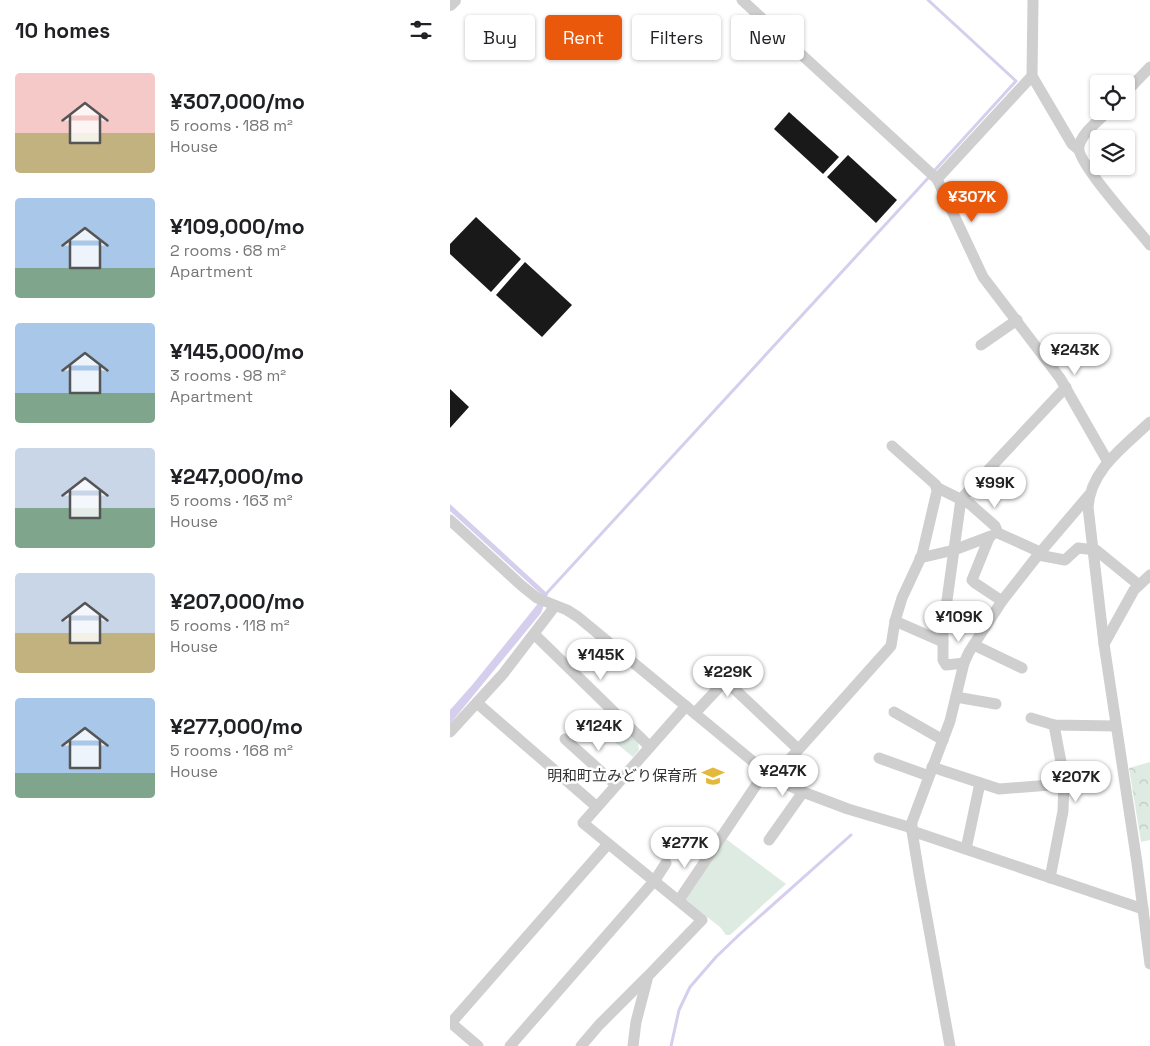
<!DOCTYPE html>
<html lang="en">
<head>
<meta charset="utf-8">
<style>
  :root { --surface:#fff; --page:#f6f6f6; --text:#202124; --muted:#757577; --accent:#ea580c }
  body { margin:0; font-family:"Space Grotesk","Noto Sans JP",sans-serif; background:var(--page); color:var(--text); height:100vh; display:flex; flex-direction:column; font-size:19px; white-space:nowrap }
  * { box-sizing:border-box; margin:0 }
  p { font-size:16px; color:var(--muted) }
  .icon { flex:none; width:28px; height:28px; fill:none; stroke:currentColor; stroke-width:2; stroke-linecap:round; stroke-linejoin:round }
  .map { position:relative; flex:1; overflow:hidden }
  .sheet { display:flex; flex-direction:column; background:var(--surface); width:450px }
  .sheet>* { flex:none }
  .banner { position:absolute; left:15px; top:15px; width:475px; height:45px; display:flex; gap:10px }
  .buttons { position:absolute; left:640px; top:75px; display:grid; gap:10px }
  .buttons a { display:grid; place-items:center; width:45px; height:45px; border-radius:5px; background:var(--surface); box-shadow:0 1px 4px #0004; font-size:25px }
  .price { position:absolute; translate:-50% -42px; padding:0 11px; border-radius:18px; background:#fff; color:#222; font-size:16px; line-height:32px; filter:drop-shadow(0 1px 2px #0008) }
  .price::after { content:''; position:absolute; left:50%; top:30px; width:15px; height:11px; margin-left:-8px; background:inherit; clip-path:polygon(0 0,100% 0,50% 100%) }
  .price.current { background:var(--accent); color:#fff }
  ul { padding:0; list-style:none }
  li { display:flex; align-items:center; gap:15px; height:125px; padding:0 15px }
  li span { display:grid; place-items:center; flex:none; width:140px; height:100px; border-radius:5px; color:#555 }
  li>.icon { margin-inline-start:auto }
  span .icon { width:60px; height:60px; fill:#fffc; stroke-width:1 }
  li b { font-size:21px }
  h2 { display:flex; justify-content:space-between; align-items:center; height:60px; padding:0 15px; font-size:21px }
  .chip { padding:0 18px; border-radius:5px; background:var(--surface); box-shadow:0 1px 4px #0004; font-size:18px; line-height:45px }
  .chip.current { background:var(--accent); color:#fff }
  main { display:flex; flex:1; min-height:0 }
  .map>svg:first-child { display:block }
  .forest { fill:url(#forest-crowns) }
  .green { fill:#deebe2 }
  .water { fill:#d5cfed }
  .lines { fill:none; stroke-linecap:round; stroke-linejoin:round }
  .stream { stroke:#d5cfed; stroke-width:3 }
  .building { fill:#191919 }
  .minor { stroke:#cfcfcf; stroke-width:11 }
  .tertiary { stroke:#cfcfcf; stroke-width:14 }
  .labels { text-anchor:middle; stroke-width:5; stroke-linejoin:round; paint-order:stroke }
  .poi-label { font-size:15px; fill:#323232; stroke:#fff; text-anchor:end }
</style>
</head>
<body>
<main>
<section class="sheet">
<h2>10 homes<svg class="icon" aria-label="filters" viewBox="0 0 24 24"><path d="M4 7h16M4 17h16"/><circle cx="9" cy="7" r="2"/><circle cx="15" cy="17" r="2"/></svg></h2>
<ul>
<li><span style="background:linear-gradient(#f6c9c9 60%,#c2b280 0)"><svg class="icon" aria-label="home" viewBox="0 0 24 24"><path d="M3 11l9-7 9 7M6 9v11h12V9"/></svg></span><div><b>¥307,000/mo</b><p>5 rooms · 188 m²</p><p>House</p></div></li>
<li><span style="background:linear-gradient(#a9c7e8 70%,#7fa58c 0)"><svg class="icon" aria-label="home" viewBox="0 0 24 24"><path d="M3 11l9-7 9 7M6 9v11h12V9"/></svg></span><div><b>¥109,000/mo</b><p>2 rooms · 68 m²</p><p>Apartment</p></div></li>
<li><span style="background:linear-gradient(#a9c7e8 70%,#7fa58c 0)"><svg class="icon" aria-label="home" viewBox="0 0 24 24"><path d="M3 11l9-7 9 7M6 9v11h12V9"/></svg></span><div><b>¥145,000/mo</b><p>3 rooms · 98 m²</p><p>Apartment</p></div></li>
<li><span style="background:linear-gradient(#c9d6e8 60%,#7fa58c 0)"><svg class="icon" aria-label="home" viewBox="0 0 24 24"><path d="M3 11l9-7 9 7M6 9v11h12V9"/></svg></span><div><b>¥247,000/mo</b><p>5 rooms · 163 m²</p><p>House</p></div></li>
<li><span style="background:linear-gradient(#c9d6e8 60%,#c2b280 0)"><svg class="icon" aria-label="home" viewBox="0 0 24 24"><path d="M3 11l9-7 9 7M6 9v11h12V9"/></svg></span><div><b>¥207,000/mo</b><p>5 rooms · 118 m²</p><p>House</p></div></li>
<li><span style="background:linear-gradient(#a9c7e8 75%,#7fa58c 0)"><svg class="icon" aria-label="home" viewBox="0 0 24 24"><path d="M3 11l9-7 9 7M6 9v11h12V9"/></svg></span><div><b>¥277,000/mo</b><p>5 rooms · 168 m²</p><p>House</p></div></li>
</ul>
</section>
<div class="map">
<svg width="700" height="1046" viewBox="0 0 700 1046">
  <defs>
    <pattern id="forest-crowns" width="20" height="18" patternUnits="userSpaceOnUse" patternTransform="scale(1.25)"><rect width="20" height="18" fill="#deebe2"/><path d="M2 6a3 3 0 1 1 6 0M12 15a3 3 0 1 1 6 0" fill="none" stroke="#bfcac2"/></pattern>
  </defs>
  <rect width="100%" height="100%" fill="#fff"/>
  <path class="forest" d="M700,762V840L691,842L679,768Z"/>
  <g class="green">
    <path d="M171,726L188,742L189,750L183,757L160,738Z"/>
    <path d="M276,839L336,884L280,935H276L270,927L234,899Z"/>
  </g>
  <path class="water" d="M0,504L98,594L91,613L0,724V710L23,684L86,606L92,595L0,511Z"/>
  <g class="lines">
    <g class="stream">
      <path d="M478,0L566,81L484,171"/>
      <path d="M95,595L480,176"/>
      <path d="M221,1046L229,1010L240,987L266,957L290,934L401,835"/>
    </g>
  </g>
  <g class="building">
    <path d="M339,112L389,157L373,174L324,129Z"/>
    <path d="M398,155L447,200L426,223L377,177Z"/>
    <path d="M26,217L71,259L41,292L0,254V244Z"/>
    <path d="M75,262L122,305L92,337L46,295Z"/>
    <path d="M0,389L19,407L0,428Z"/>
  </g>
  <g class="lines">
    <g class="minor">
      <path d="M292,0L487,179L533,277L610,378L658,462"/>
      <path d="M583,0L582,76L622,144L628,149"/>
      <path d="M676,92L700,67"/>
      <path d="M658,111C649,121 631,133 629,147C626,162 688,229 700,245"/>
      <path d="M487,179L582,76"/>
      <path d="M531,345L567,320"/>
      <path d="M700,422C674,447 641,469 638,507L654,644L687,863L700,964"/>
      <path d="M486,487L520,504L545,526L548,533L590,552"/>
      <path d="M0,520L72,586L87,598L117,610L128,617L323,778L353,792L398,809L462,828"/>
      <path d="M539,538L522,580L525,583L552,601"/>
      <path d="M588,555L615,560L628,548L646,550L689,585"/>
      <path d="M470,558L504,550L541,536"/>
      <path d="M445,621L493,642"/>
      <path d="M84,634L200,747"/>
      <path d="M654,644L684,590L700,575"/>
      <path d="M524,645L572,668"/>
      <path d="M514,663L496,665L493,660V629L511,499L616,387"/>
      <path d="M276,681L348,749"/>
      <path d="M506,697L546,704"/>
      <path d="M27,703L147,807"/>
      <path d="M444,712L493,740"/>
      <path d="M245,713L291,664"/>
      <path d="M581,718L604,725L665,726"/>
      <path d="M0,732L53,674L105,606"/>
      <path d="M115,739L166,785"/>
      <path d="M429,758L479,776"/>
      <path d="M482,767L549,789L613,784"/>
      <path d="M323,778L441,646L445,621L452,598L472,555L487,491L486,485L442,446"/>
      <path d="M462,831L693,909"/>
      <path d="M319,840L353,792"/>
      <path d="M516,849L530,783"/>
      <path d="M600,878L613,811L614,778L604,725"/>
      <path d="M229,900L315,772"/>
      <path d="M28,1046L1,1023L158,844"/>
      <path d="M60,1046L205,880L216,863"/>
      <path d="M131,1046L149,1025L197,977"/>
      <path d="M183,1046L186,1022L198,976L252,920L133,823L236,706"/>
      <path d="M500,1046L469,874L462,831V822L500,721L514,663L519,652L552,601L588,555L639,495"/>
    </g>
    <path class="tertiary" d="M0,4L4,0"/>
  </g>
  <defs>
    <g id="school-bare" transform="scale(1.725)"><path d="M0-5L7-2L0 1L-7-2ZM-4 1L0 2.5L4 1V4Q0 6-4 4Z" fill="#e3b83b" stroke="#fff" stroke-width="2.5" paint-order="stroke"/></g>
  </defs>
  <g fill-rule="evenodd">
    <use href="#school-bare" x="263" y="776"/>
  </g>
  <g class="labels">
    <g class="poi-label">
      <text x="247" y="781">明和町立みどり保育所</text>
    </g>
  </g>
</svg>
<div class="buttons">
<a><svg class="icon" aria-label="locate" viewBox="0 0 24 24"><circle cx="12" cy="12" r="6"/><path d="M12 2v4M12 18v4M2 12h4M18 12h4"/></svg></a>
<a><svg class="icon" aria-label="layers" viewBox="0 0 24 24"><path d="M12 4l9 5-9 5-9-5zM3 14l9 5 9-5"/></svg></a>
</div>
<b class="price current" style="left:522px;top:223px">¥307K</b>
<b class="price" style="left:625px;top:376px">¥243K</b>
<b class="price" style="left:545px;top:509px">¥99K</b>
<b class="price" style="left:509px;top:643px">¥109K</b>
<b class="price" style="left:151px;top:681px">¥145K</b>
<b class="price" style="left:278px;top:698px">¥229K</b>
<b class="price" style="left:149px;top:752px">¥124K</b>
<b class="price" style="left:333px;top:797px">¥247K</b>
<b class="price" style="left:626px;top:803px">¥207K</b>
<b class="price" style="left:235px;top:869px">¥277K</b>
<div class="banner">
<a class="chip">Buy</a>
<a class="chip current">Rent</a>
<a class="chip">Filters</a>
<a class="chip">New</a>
</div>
</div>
</main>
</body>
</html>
